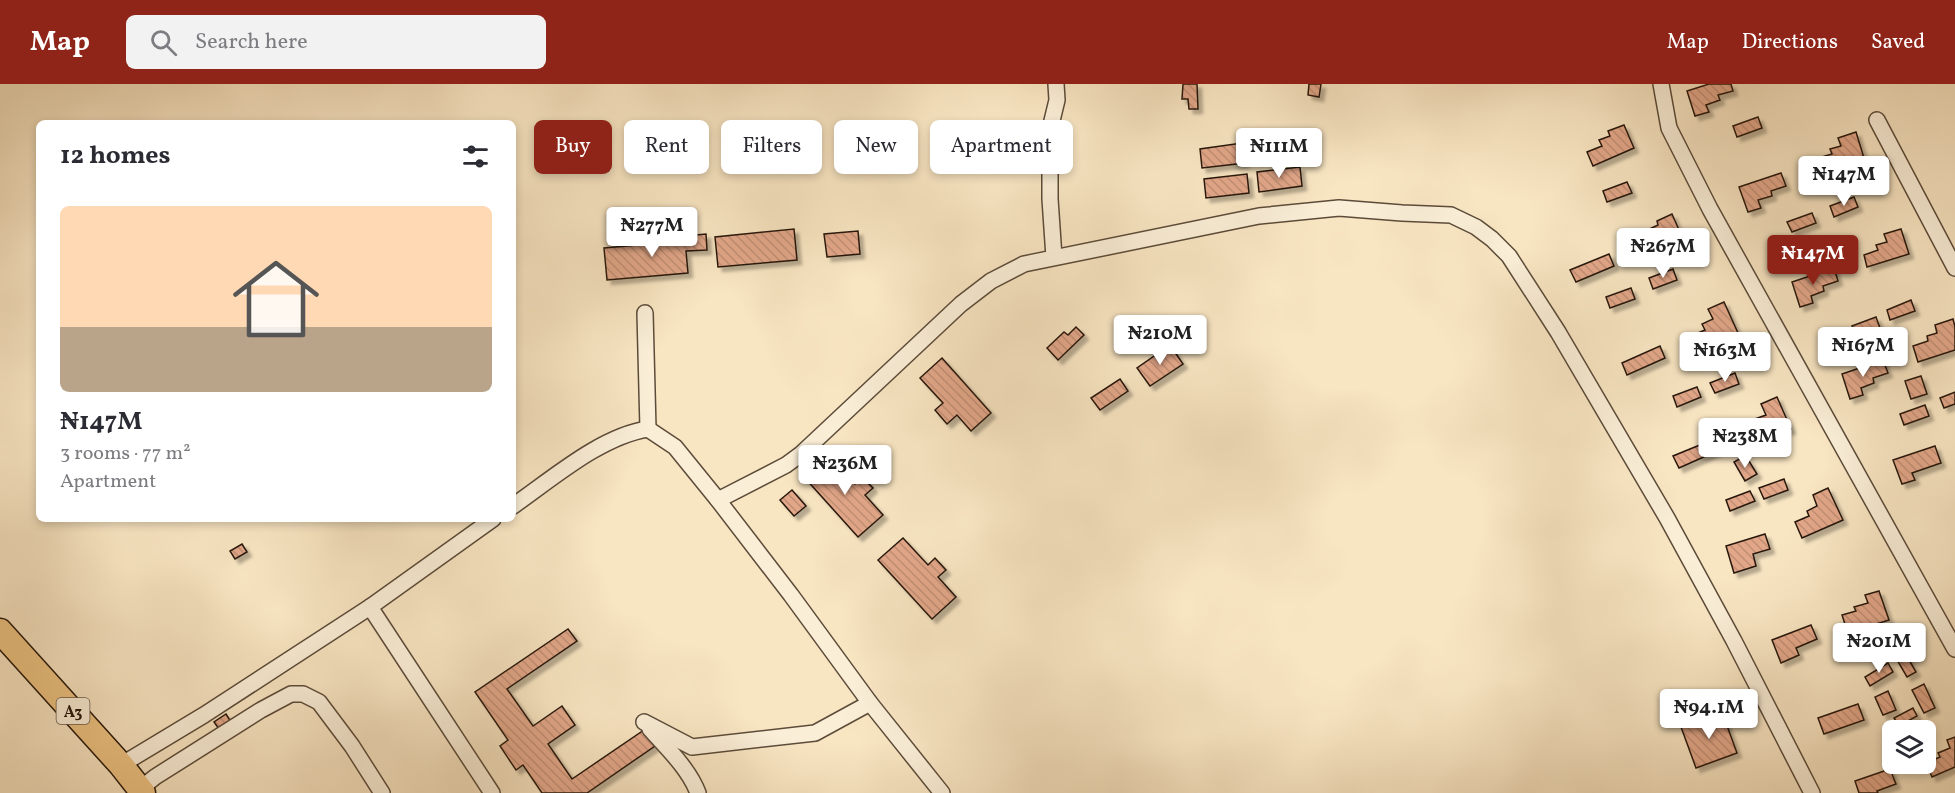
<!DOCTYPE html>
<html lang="en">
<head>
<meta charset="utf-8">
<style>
  :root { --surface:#fff; --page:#f2f2f3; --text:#2b2b33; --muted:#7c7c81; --accent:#8f2418 }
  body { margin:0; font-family:Vollkorn,serif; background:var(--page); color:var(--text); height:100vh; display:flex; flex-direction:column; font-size:22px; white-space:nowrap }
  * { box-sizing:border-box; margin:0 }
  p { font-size:20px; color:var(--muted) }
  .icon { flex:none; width:33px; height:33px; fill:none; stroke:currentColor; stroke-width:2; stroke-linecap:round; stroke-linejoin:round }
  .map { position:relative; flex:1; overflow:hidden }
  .drawer { position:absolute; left:36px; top:36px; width:480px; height:402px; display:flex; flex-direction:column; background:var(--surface); border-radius:9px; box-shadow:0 3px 9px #0003 }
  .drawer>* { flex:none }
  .banner { position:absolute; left:534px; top:36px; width:570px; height:54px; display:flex; gap:12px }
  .tools { position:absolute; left:1882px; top:636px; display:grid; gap:12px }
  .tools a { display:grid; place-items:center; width:54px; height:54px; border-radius:9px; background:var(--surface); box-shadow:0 3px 9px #0003; font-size:30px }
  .price { position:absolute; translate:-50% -51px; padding:0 14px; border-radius:6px; background:#fff; color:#222; font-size:20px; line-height:39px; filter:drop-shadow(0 2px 3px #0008) }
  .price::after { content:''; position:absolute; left:50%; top:36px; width:18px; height:14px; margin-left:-9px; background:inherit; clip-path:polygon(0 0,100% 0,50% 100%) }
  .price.active { background:var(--accent); color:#fff }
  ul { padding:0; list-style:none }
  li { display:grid; align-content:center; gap:12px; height:318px; padding:0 24px }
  li span { display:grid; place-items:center; height:186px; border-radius:9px; color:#555 }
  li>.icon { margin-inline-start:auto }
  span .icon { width:108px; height:108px; fill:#fffc; stroke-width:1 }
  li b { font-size:26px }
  h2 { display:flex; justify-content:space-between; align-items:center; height:72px; padding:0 24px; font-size:26px }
  .chip { padding:0 21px; border-radius:9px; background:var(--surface); box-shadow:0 3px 9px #0003; font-size:21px; line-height:54px }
  .chip.active { background:var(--accent); color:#fff }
  header { display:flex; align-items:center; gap:36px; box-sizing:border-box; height:84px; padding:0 30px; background:var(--accent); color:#fff }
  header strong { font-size:28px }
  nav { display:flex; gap:33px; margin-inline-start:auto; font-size:21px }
  .search { width:420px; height:54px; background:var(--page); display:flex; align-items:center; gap:15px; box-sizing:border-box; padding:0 21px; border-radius:9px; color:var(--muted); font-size:22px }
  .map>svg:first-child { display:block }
  .building { fill:url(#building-back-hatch); stroke:#28180b; stroke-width:1.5; filter:url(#shadow) }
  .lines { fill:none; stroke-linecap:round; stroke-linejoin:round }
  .minor-casing { stroke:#5c4b39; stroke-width:18 }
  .trunk-casing { stroke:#28180b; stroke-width:27 }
  .minor { stroke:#faeed7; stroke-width:15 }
  .trunk { stroke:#ecc281; stroke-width:24 }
  .labels { text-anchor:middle; stroke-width:6; stroke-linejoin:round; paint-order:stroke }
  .shield { fill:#faeed7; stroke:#675848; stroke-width:1.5 }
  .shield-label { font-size:16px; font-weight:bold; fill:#28180b }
</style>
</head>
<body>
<header>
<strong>Map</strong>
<div class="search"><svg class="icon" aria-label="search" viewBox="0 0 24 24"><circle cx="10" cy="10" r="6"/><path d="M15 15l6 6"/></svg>Search here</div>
<nav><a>Map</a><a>Directions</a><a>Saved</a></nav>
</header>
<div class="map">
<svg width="1955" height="709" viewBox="0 0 1955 709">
  <defs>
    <pattern id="building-back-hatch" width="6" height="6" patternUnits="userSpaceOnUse" patternTransform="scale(1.5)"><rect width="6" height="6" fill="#e2a789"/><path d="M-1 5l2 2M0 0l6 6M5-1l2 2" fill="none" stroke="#c28f75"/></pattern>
    <filter id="shadow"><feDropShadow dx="4.5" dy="4.5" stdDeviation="1.5" flood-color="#0004"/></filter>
  </defs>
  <rect width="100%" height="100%" fill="#f8e5c2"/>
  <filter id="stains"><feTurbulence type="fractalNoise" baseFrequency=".00333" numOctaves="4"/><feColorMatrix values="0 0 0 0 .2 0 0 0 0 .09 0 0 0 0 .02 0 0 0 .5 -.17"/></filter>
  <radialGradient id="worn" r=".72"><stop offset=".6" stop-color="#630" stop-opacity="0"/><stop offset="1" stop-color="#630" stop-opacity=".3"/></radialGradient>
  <g class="building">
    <path d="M1183,0H1197L1198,25H1189L1188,15H1182Z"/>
    <path d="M1309,0H1321L1319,13L1308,11Z"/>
    <path d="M1709,0H1731L1733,7L1718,11L1720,16L1706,21L1709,28L1695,32L1687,7Z"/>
    <path d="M1758,33L1762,44L1737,53L1733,42Z"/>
    <path d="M1624,41L1634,64L1593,82L1587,68L1602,62L1599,56L1610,52L1608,47Z"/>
    <path d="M1856,48L1864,74L1821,87L1818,74L1832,70L1830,65L1841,62L1838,54Z"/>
    <path d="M1298,53L1300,72L1257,77L1255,58Z"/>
    <path d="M1242,59L1245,79L1202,84L1200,65Z"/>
    <path d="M1300,83L1302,102L1259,108L1257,88Z"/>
    <path d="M1781,89L1786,102L1771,107L1772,112L1758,116L1761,124L1748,128L1739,103Z"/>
    <path d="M1247,90L1249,109L1206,114L1204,95Z"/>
    <path d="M1627,98L1632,109L1607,118L1603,107Z"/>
    <path d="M1854,113L1858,123L1834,133L1830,122Z"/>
    <path d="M1812,129L1816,139L1792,148L1787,138Z"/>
    <path d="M1672,130L1683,155L1643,173L1636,157L1650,151L1647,146L1658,141L1657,137Z"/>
    <path d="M794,145L797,176L718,183L715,153Z"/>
    <path d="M1901,145L1909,170L1867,183L1864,171L1878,166L1876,161L1887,158L1884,150Z"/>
    <path d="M858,147L860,170L827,173L824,150Z"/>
    <path d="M706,150L707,166L686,167L688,189L607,196L604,164L684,157L685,152Z"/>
    <path d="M1609,170L1614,182L1576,198L1570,186Z"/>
    <path d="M1834,184L1838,197L1823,202L1824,207L1811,212L1813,219L1800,223L1792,198Z"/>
    <path d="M1673,185L1677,196L1653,205L1649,194Z"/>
    <path d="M1631,204L1635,215L1610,224L1606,213Z"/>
    <path d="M1911,216L1915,227L1890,236L1887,226Z"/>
    <path d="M1724,218L1738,249L1698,268L1691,252L1705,246L1702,240L1713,235L1708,225Z"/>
    <path d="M1876,233L1880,244L1856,253L1852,242Z"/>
    <path d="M1953,235L1955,243V266L1918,278L1913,262L1928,257L1927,252L1937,249L1935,241Z"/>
    <path d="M1076,243L1084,251L1058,276L1047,264L1064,248L1068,251Z"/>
    <path d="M1170,261L1183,280L1150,302L1137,284Z"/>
    <path d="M1660,262L1665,274L1627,291L1622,279Z"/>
    <path d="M942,274L991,329L971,347L957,331L947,340L935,326L943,319L920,294Z"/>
    <path d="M1883,276L1888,289L1873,294L1874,299L1861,304L1863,311L1850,315L1842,290Z"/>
    <path d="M1735,289L1739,300L1715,309L1710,299Z"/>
    <path d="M1921,292L1927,310L1911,315L1905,297Z"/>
    <path d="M1120,295L1128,307L1100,326L1091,314Z"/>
    <path d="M1697,303L1701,313L1677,323L1673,312Z"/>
    <path d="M1955,308V320L1944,324L1940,314Z"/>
    <path d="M1777,313L1791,345L1751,363L1744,347L1758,341L1755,335L1766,331L1761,320Z"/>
    <path d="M1925,321L1929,332L1904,341L1900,330Z"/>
    <path d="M1712,356L1717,367L1679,384L1673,372Z"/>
    <path d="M1935,362L1941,379L1912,389L1915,396L1902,400L1893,376Z"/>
    <path d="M830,372L855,400L862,393L873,404L865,411L883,431L858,453L805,394Z"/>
    <path d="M1743,373L1746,379L1749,377L1757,390L1745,397L1734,378Z"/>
    <path d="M1784,395L1788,406L1764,415L1759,404Z"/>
    <path d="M1828,404L1843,436L1802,454L1795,438L1809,432L1807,427L1817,422L1813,411Z"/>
    <path d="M792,406L806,422L794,432L780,416Z"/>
    <path d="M1750,407L1755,417L1730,427L1726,416Z"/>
    <path d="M1765,450L1770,465L1753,470L1756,482L1734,489L1726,462Z"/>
    <path d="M903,454L928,481L935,474L946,486L938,493L956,513L932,535L878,476Z"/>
    <path d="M242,460L247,468L235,475L230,467Z"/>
    <path d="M1879,507L1889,536L1848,549L1842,531L1856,527L1854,523L1868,519L1865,511Z"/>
    <path d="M1811,541L1817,555L1796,564L1799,571L1781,579L1772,556Z"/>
    <path d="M568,545L577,557L507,605L533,642L562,622L575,641L548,660L572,695L644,646L655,662L587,709H542L523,681L516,686L500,662L508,656L475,608Z"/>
    <path d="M1905,569L1916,588L1907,593L1896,574Z"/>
    <path d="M1888,579L1893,588L1870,602L1865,593Z"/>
    <path d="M1924,600L1935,624L1924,629L1912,606Z"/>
    <path d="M1888,607L1896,626L1883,631L1875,613Z"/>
    <path d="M1858,620L1864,636L1824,650L1818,634Z"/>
    <path d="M1913,624L1917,632L1899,642L1894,634Z"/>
    <path d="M1722,628L1737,669L1696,684L1681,643Z"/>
    <path d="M226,630L231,638L219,645L214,638Z"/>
    <path d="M1955,653V683L1932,693L1926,679L1940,673L1938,669L1950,664L1947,656Z"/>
    <path d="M1890,685L1896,700L1877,707L1878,709H1859L1855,697Z"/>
  </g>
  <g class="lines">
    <g class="minor-casing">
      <g id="minor">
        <path d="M1661,0L1669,44L1710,125L1955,565"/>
        <path d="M1877,36L1955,184"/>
        <path d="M1054,173L1050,115V45L1057,16L1056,0"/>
        <path d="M645,229L648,345"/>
        <path d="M718,416L786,381L801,370L961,220L991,197L1024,180L1259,132L1339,124L1402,129L1451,131L1476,143L1492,155L1509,172L1558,248L1667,434L1734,557L1812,709"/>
        <path d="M513,422C552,395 601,352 648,345L675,363L718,416L791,511L870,619L942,709"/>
        <path d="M370,523L492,709"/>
        <path d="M644,638L692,663L815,649L870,619"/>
        <path d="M650,645C667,664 689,685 698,709"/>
        <path d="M121,681L204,631L370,523L493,435"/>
        <path d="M140,705L155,693L261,626L291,610H303L319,618L352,662L382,709"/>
      </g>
    </g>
    <g class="trunk-casing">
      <path id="trunk" d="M0,547L121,681L143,709"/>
    </g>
    <use href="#minor" class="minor"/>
    <use href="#trunk" class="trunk"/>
  </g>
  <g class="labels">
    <rect class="shield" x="56.5" y="614" width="33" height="26" rx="4.5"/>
    <g class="shield-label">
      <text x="73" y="633">A3</text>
    </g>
  </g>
  <rect width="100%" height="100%" filter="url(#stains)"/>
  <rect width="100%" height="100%" fill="url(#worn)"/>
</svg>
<div class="tools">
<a><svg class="icon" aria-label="layers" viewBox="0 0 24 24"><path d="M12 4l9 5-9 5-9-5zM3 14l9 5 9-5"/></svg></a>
</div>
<b class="price" style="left:1279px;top:95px">₦111M</b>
<b class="price" style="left:1844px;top:123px">₦147M</b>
<b class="price" style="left:652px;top:174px">₦277M</b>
<b class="price" style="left:1663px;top:195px">₦267M</b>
<b class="price active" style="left:1813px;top:202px">₦147M</b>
<b class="price" style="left:1160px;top:282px">₦210M</b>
<b class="price" style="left:1863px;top:294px">₦167M</b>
<b class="price" style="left:1725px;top:299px">₦163M</b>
<b class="price" style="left:1745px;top:385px">₦238M</b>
<b class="price" style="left:845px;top:412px">₦236M</b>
<b class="price" style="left:1879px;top:590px">₦201M</b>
<b class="price" style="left:1709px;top:656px">₦94.1M</b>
<div class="banner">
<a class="chip active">Buy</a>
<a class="chip">Rent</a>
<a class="chip">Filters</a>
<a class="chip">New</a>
<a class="chip">Apartment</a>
</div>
<section class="drawer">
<h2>12 homes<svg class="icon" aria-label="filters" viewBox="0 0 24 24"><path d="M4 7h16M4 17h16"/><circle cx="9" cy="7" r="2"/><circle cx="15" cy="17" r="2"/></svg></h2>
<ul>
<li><span style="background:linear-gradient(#ffd9b3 65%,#b9a48a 0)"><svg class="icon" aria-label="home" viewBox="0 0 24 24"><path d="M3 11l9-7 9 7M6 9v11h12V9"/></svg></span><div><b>₦147M</b><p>3 rooms · 77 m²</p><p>Apartment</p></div></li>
</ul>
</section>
</div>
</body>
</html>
